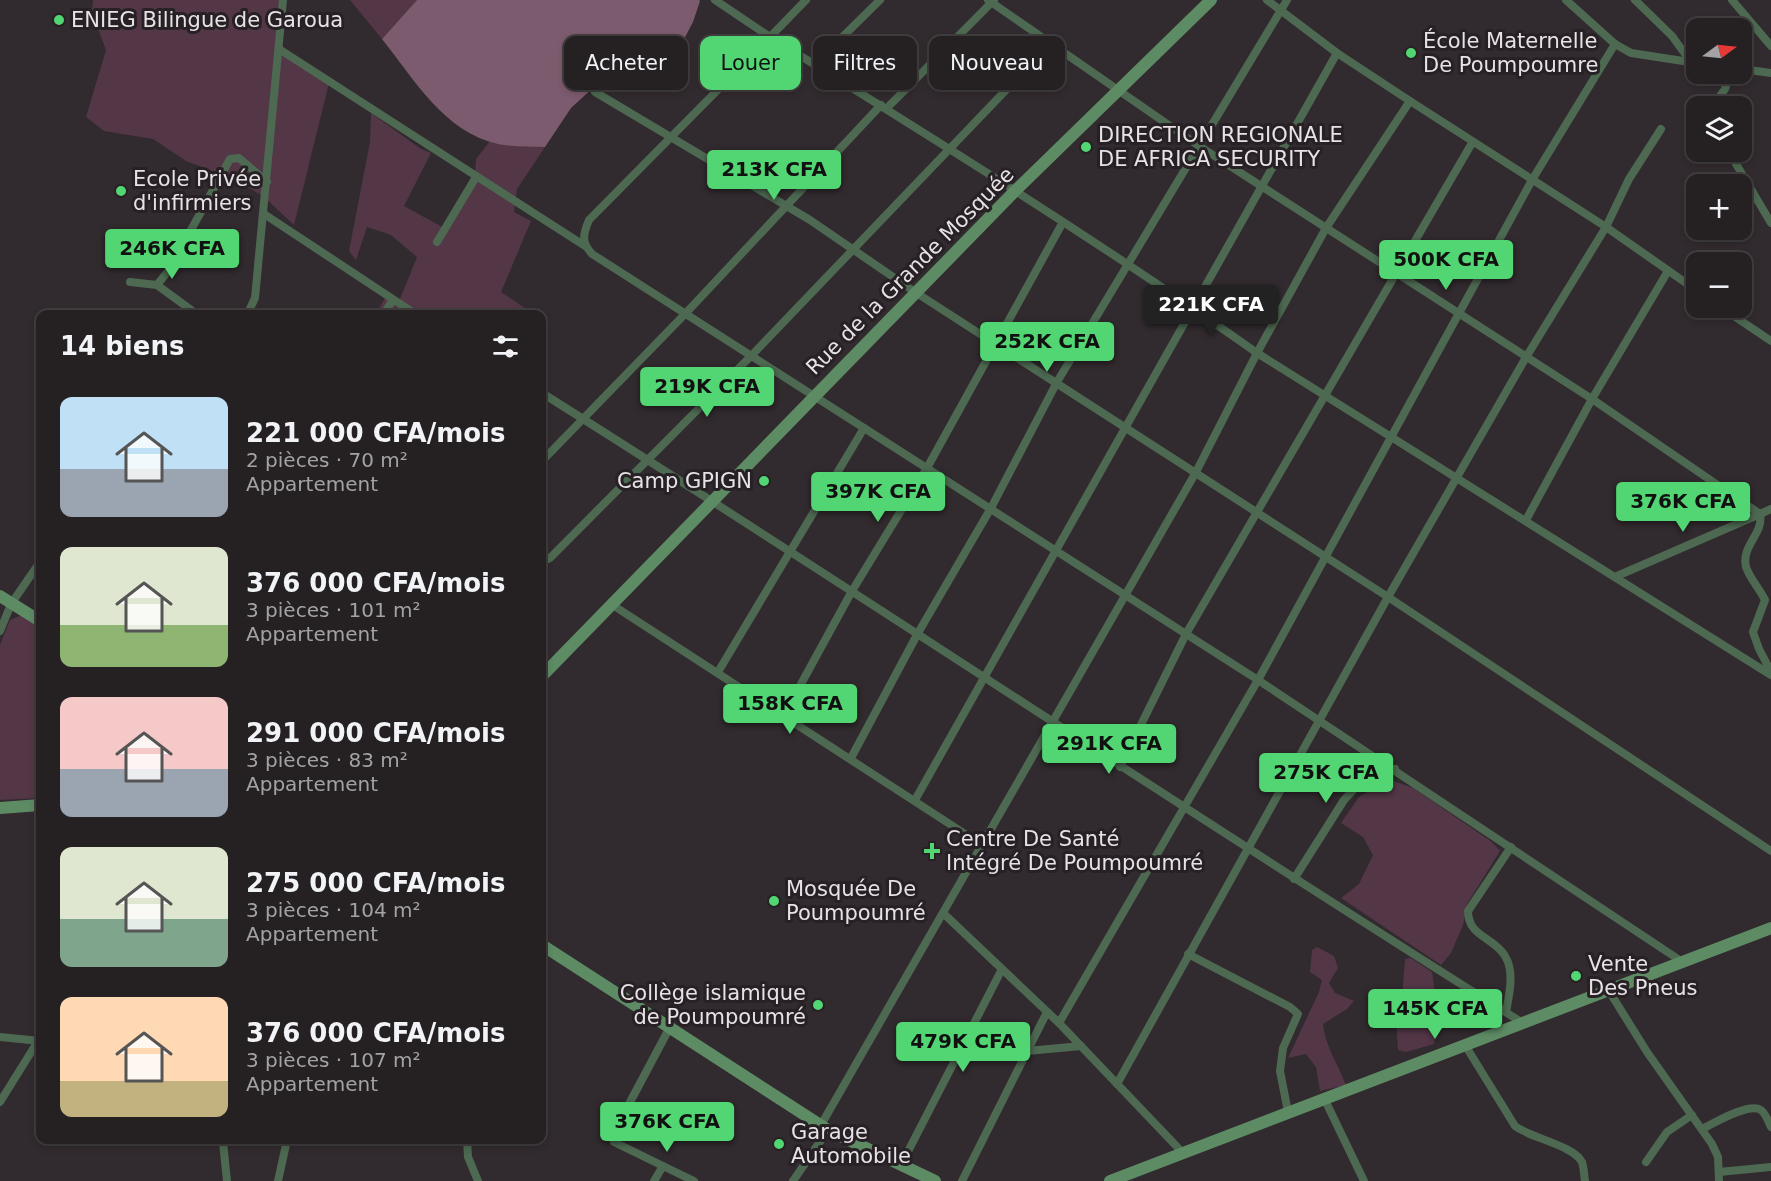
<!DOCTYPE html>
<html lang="fr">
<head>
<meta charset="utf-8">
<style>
  :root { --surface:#252022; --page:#312d2f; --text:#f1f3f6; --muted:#a3a3a5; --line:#423e40; --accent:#52d673 }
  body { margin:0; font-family:"DejaVu Sans",sans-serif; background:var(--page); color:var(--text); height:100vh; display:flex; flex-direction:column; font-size:22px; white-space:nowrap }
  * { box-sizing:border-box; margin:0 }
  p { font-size:20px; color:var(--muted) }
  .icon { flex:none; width:33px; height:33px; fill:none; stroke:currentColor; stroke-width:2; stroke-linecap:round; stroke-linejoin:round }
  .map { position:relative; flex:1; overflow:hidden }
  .panel { position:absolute; left:36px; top:310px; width:510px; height:834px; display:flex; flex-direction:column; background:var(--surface); border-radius:12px; box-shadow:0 3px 9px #0003,0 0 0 2px var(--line) }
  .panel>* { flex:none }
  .top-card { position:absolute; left:564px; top:36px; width:570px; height:54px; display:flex; gap:12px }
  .needle { width:39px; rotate:75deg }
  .fabs { position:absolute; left:1686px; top:18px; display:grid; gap:12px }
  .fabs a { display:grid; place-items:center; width:66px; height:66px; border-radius:12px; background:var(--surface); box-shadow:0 3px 9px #0003,0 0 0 2px var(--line); font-size:30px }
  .price { position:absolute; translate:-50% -51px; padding:0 14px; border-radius:6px; background:var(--accent); color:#111; font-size:20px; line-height:39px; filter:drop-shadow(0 2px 3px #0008) }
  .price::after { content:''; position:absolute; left:50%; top:36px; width:18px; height:14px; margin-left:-9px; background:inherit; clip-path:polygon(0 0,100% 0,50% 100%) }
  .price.current { background:#222; color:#fff }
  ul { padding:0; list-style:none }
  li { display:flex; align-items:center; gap:18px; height:150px; padding:0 24px }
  li span { display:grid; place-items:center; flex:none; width:168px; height:120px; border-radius:12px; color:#555 }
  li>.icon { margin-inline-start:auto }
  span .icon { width:72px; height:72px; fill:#fffc; stroke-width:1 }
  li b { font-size:26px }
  h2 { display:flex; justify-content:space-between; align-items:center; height:72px; padding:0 24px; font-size:26px }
  .tag { padding:0 21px; border-radius:12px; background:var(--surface); box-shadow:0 3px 9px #0003,0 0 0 2px var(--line); font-size:21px; line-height:54px }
  .tag.current { background:var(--accent); color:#111 }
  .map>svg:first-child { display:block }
  .green { fill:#533747 }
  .forest { fill:#7d5b6e }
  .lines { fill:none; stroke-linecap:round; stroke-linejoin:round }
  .street { stroke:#4d6951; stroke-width:8 }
  .secondary { stroke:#5d8b64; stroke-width:12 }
  .poi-dot { fill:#52d673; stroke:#272024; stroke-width:2 }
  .labels { text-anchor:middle; stroke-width:6; stroke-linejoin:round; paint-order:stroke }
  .poi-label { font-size:21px; fill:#e7e2e5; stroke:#272024; text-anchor:start }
  .street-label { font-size:21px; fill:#e7e2e5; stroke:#272024 }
</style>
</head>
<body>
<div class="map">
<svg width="1771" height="1181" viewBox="0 0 1771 1181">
  <rect width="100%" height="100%" fill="#312a2e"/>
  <g class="green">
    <path d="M93,0H284L282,50L329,83L294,225L263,196L232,178L186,161L153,139L104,131L86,117L106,50L92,13Z"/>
    <path d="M350,0H417L382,39Z"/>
    <path d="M371,113L421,149L431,153L404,206L446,229L475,173L476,159L490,141L545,147L517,189L514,212L531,221L501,292L535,315H375L385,298L398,304L417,257L391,235L367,227L356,260L349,251L370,142Z"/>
    <path d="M22,615L40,627V798L0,800V645L10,620Z"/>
    <path d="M1388,779L1413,788L1492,842L1500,851L1467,904L1463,925L1451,953L1441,965L1341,898L1359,884L1373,855L1363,837L1341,823L1359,797Z"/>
    <path d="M1317,947L1334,956L1338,968L1329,983L1335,993L1354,1001L1347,1009L1323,1024C1325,1045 1338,1065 1346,1085L1320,1091L1316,1067L1306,1054L1288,1058L1319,992L1322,980L1310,972L1312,950Z"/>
    <path d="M1411,958L1432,972C1436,996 1437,1019 1434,1044L1406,1052L1398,1050L1395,1000L1402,998L1405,959Z"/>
  </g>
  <path class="forest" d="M417,0H699L700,1L693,22L670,66L646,60L622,69L595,86L571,108L545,147C530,146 513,147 498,144C444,132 414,79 382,39Z"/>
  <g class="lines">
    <g class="street">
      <path d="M715,0L770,37L806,0"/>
      <path d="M988,0L1199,146L1592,399L1760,514L1771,509"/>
      <path d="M1566,0L1615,44L1631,53L1696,63"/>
      <path d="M1635,0L1672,36L1691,62"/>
      <path d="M1732,0L1771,46"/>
      <path d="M279,49L585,246"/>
      <path d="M815,64L880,0"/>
      <path d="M1742,69L1771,73"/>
      <path d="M595,92L810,220L915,292L1388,597L1771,851"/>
      <path d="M1410,101L1606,227L1696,290"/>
      <path d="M1713,106L1725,89L1730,74"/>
      <path d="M886,109L994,0"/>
      <path d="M1729,152L1771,223"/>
      <path d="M264,214L417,315"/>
      <path d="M437,242L476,177"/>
      <path d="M130,282L157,285L198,315"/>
      <path d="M157,285L169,270L230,159L239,158L267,182"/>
      <path d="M1722,308L1771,341"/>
      <path d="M247,315L255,298L283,0"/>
      <path d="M383,315L393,300"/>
      <path d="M542,393C871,600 1193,817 1523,1023"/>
      <path d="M542,461L685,314L881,105"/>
      <path d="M1526,520L1592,399L1668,271"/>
      <path d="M542,562L550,558L751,356L1051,43"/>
      <path d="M1617,576L1760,514C1764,534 1741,545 1746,567C1750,579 1760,589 1765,600L1753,632L1759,649L1771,672"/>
      <path d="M611,604L982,845"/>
      <path d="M0,631L11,604L40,562"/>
      <path d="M718,672L864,428"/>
      <path d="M784,715L852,591L927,468L1063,222"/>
      <path d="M851,758L918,633L991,508L1057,382L1287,0"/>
      <path d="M1120,767L1186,634L1472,143"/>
      <path d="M915,800L1337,53"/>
      <path d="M1294,879L1344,800L1356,787L1395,769"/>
      <path d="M943,913L1059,1023L1182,1152"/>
      <path d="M1188,954L1290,1007L1298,1014L1283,1048L1280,1071L1288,1112"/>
      <path d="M1684,963L1258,680L592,254C581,242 583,234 589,220L770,37C934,139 1099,241 1257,353L1771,675"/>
      <path d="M1609,991L1647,1052L1712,1144L1718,1157L1719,1181"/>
      <path d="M1506,1012C1509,995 1515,972 1505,956C1494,937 1468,937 1468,911L1511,847"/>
      <path d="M1059,1023L1258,680L1532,180L1615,44"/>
      <path d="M0,1037L40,1041"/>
      <path d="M1465,1045L1515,1126C1530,1138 1573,1145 1582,1162C1584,1168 1584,1175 1585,1181"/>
      <path d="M1027,1051L1081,1046"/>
      <path d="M1117,1084L1388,597L1525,359L1606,227L1629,179L1661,129"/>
      <path d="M1324,1098L1364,1181"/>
      <path d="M0,1102L38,1041"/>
      <path d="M821,1125L1196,472L1257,353L1326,228L1410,101L1337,53L1267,0"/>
      <path d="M1702,1129C1714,1123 1749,1102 1761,1110C1766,1114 1768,1121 1771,1127"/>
      <path d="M467,1140L468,1157L478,1181"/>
      <path d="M223,1142L227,1181"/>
      <path d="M1646,1162L1667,1132L1692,1115"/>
      <path d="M901,1165L1002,969"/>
      <path d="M663,1166L614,1142L612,1136L670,1027"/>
      <path d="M1719,1172L1771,1167"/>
      <path d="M278,1181L287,1140"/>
      <path d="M654,1181L663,1166L694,1181"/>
      <path d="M793,1181L828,1130"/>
      <path d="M962,1181L1047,1012"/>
    </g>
    <g class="secondary">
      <path d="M0,596L40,621"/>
      <path d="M542,676L1015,191L1211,0"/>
      <path d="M0,808L40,805"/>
      <path d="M542,945L828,1130L935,1181"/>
      <path d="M1110,1181L1771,928"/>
    </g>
  </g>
  <g class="poi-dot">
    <circle cx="59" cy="20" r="6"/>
    <circle cx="1411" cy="53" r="6"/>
    <circle cx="1086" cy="147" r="6"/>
    <circle cx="121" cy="191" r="6"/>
    <circle cx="764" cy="481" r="6"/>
    <path d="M929 842h6v6h6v6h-6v6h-6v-6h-6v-6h6z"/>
    <circle cx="774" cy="901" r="6"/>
    <circle cx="1576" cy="976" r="6"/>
    <circle cx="818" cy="1005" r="6"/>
    <circle cx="779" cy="1144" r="6"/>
  </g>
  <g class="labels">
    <g class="poi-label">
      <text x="71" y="27">ENIEG Bilingue de Garoua</text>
      <text x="1423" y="48">École Maternelle<tspan x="1423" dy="24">De Poumpoumre</tspan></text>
      <text x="1098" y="142">DIRECTION REGIONALE<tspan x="1098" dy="24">DE AFRICA SECURITY</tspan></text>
      <text x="133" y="186">Ecole Privée<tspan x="133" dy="24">d'infirmiers</tspan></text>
      <text x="752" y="488" text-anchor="end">Camp GPIGN</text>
      <text x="946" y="846">Centre De Santé<tspan x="946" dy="24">Intégré De Poumpoumré</tspan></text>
      <text x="786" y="896">Mosquée De<tspan x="786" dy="24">Poumpoumré</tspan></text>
      <text x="1588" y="971">Vente<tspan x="1588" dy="24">Des Pneus</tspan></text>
      <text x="806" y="1000" text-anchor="end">Collège islamique<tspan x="806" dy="24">de Poumpoumré</tspan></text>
      <text x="791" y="1139">Garage<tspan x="791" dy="24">Automobile</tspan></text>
    </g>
    <g class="street-label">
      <text transform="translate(910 271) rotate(-45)" y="7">Rue de la Grande Mosquée</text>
    </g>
  </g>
</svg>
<div class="fabs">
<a><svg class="needle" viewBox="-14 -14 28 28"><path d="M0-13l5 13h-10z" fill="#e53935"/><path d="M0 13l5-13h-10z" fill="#a3a3a5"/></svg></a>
<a><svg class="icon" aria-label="layers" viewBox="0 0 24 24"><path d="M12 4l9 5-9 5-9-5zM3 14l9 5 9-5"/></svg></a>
<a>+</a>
<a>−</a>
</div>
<b class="price" style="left:774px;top:201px">213K CFA</b>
<b class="price" style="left:172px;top:280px">246K CFA</b>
<b class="price" style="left:1446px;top:291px">500K CFA</b>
<b class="price current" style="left:1211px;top:336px">221K CFA</b>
<b class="price" style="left:1047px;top:373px">252K CFA</b>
<b class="price" style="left:707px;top:418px">219K CFA</b>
<b class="price" style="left:878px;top:523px">397K CFA</b>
<b class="price" style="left:1683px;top:533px">376K CFA</b>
<b class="price" style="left:790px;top:735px">158K CFA</b>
<b class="price" style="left:1109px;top:775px">291K CFA</b>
<b class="price" style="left:1326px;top:804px">275K CFA</b>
<b class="price" style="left:1435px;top:1040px">145K CFA</b>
<b class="price" style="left:963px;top:1073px">479K CFA</b>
<b class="price" style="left:667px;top:1153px">376K CFA</b>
<div class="top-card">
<a class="tag">Acheter</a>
<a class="tag current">Louer</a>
<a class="tag">Filtres</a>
<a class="tag">Nouveau</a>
</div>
<section class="panel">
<h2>14 biens<svg class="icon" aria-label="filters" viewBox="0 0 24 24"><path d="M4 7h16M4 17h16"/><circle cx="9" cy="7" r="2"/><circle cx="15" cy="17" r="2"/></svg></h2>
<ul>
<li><span style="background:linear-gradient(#bfe0f5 60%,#9aa5b1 0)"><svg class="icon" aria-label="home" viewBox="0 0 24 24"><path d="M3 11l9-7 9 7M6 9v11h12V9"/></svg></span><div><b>221 000 CFA/mois</b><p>2 pièces · 70 m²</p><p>Appartement</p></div></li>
<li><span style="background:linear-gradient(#dfe7d0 65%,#8fb573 0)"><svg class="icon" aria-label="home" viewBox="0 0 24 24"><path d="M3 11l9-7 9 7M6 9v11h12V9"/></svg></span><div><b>376 000 CFA/mois</b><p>3 pièces · 101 m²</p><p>Appartement</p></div></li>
<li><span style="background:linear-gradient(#f6c9c9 60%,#9aa5b1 0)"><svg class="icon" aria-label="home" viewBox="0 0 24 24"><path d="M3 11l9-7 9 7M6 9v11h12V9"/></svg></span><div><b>291 000 CFA/mois</b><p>3 pièces · 83 m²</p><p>Appartement</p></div></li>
<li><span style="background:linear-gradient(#dfe7d0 60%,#7fa58c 0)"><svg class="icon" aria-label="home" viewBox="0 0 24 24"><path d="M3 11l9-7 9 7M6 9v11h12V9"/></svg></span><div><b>275 000 CFA/mois</b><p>3 pièces · 104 m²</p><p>Appartement</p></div></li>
<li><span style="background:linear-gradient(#ffd9b3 70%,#c2b280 0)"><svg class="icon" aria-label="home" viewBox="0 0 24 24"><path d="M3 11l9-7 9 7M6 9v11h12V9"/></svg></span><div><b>376 000 CFA/mois</b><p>3 pièces · 107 m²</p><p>Appartement</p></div></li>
</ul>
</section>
</div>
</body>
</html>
